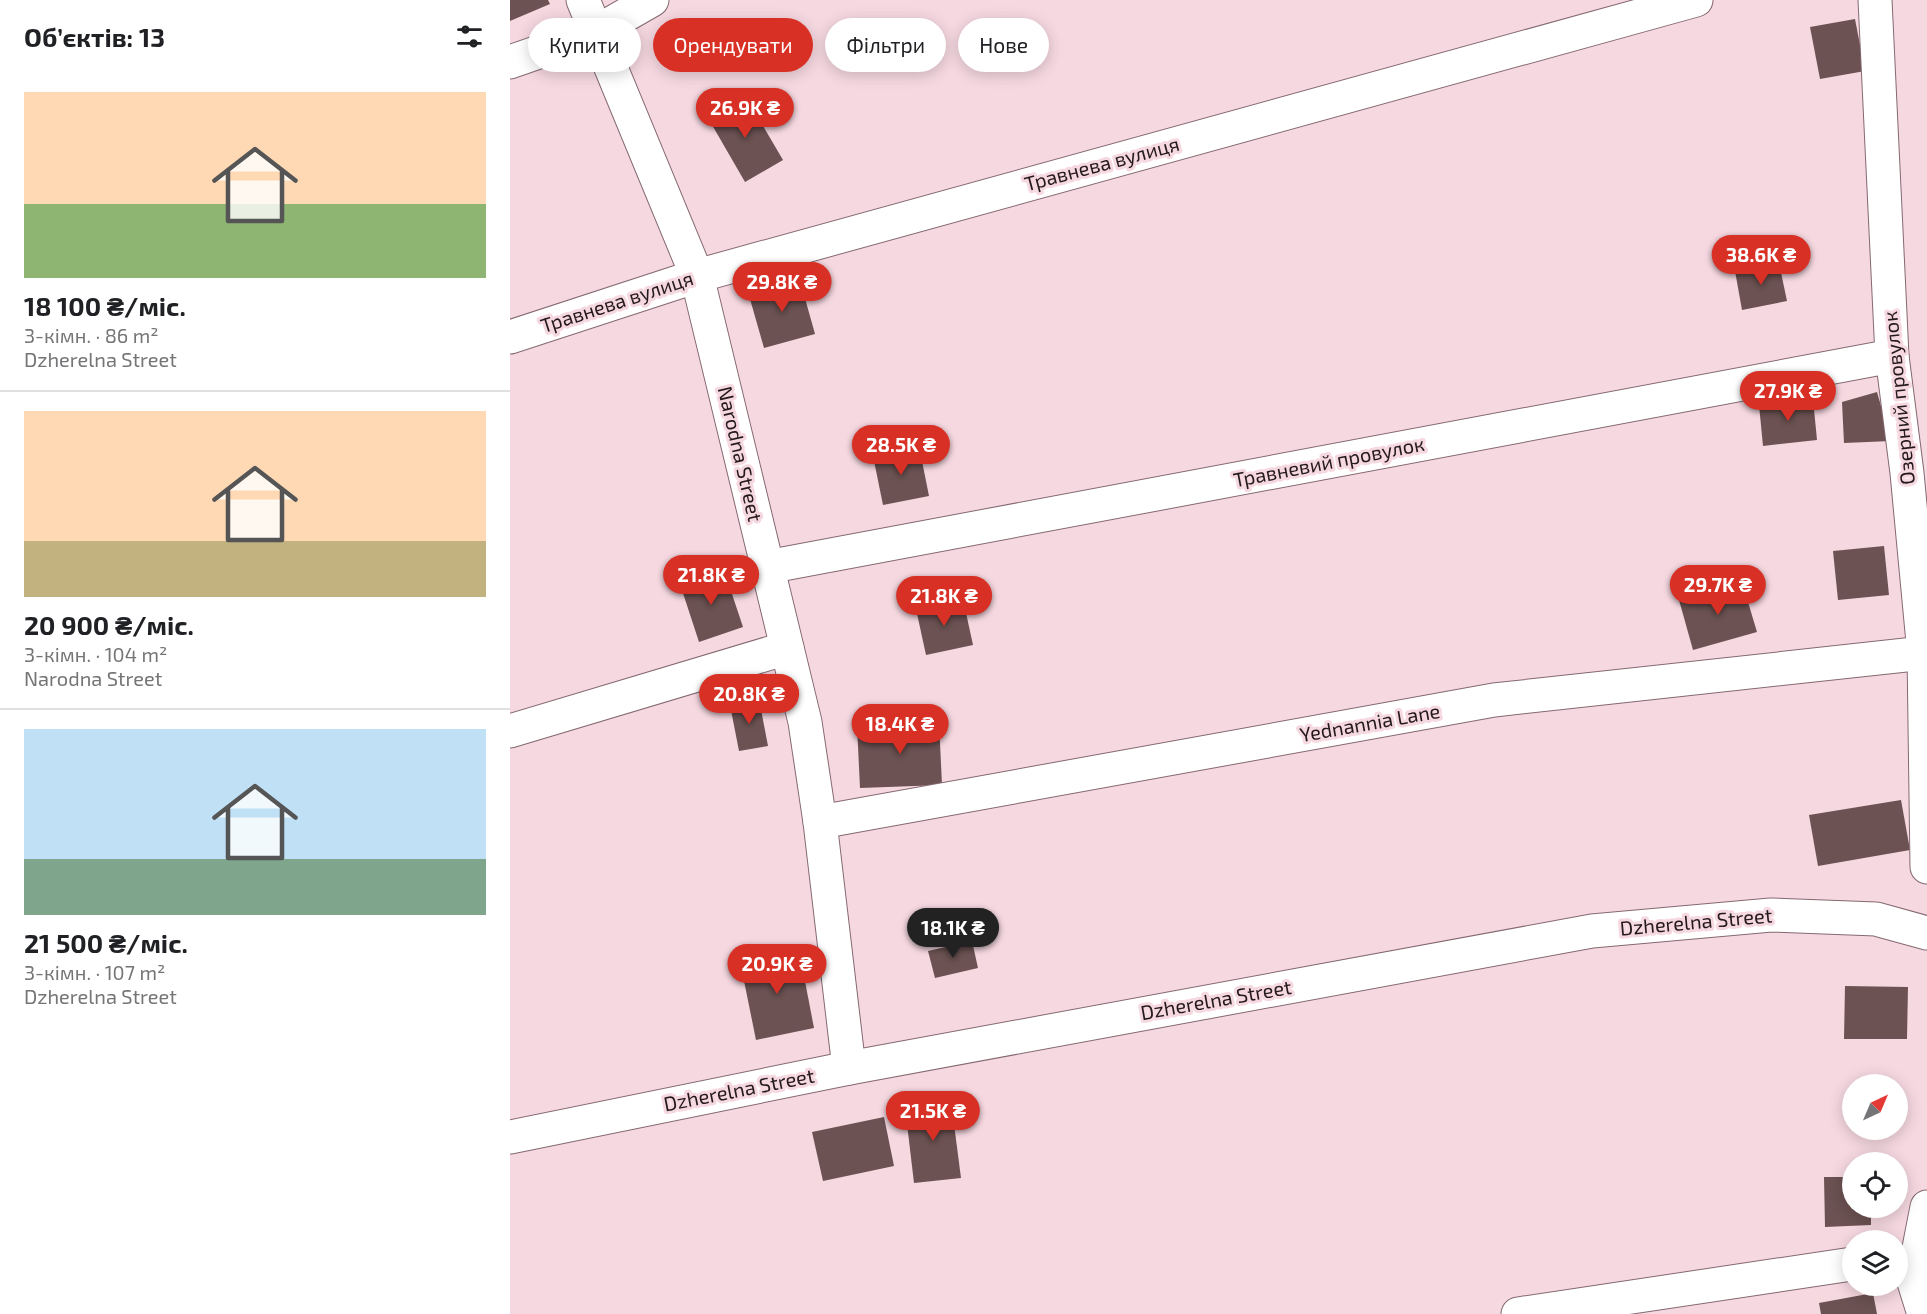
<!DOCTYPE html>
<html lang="uk">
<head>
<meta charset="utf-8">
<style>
  :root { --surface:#fff; --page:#f6f6f6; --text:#202124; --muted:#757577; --line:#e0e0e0; --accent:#d93025 }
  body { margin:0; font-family:"Exo 2",sans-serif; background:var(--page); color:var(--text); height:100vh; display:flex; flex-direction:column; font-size:22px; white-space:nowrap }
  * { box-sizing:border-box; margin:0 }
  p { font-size:20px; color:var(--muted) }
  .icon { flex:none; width:33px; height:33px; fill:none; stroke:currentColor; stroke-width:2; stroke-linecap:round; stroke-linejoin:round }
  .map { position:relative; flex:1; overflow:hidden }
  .drawer { display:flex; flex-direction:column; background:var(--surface); width:510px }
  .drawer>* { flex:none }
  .banner { position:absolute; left:18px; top:18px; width:570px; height:54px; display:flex; gap:12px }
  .needle { width:39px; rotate:44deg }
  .tools { position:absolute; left:1332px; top:1074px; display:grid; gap:12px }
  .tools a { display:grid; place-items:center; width:66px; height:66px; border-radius:50%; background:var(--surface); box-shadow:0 3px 15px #0003; font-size:30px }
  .price { position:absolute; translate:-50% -51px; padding:0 14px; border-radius:21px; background:var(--accent); color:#fff; font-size:20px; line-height:39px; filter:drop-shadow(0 2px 3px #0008) }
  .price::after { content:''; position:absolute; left:50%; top:36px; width:18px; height:14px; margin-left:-9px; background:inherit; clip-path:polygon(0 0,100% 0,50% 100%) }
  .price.current { background:#222; color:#fff }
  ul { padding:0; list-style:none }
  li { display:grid; align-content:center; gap:12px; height:318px; padding:0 24px }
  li+li { border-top:2px solid var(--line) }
  li span { display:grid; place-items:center; height:186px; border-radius:0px; color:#555 }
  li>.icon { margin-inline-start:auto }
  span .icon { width:108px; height:108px; fill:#fffc; stroke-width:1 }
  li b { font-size:26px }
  h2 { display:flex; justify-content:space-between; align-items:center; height:72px; padding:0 24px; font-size:26px }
  .chip { padding:0 21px; border-radius:27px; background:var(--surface); box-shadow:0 3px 15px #0003; font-size:21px; line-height:54px }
  .chip.current { background:var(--accent); color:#fff }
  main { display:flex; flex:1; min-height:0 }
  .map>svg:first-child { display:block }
  .building { fill:#6c5252 }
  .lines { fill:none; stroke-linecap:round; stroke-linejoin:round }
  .minor-casing { stroke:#846971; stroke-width:35 }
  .minor { stroke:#fff; stroke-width:33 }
  .labels { text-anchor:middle; stroke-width:6; stroke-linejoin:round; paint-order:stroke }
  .street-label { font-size:20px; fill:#24191c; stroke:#f6d8e1 }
</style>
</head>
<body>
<main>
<section class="drawer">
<h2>Об’єктів: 13<svg class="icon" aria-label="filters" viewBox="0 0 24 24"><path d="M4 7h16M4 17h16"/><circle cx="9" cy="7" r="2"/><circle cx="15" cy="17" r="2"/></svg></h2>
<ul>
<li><span style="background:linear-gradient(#ffd9b3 60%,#8fb573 0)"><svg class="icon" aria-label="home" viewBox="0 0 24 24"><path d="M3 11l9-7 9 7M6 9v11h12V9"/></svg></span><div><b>18 100 ₴/міс.</b><p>3-кімн. · 86 m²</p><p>Dzherelna Street</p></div></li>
<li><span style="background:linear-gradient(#ffd9b3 70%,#c2b280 0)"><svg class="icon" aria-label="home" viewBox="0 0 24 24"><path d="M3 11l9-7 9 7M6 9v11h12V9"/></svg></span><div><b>20 900 ₴/міс.</b><p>3-кімн. · 104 m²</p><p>Narodna Street</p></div></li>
<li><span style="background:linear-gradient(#bfe0f5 70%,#7fa58c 0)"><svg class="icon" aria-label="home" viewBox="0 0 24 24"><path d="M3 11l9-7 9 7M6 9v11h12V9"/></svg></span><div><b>21 500 ₴/міс.</b><p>3-кімн. · 107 m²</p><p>Dzherelna Street</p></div></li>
</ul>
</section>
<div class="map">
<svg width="1417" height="1314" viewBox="0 0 1417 1314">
  <rect width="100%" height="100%" fill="#f6d8e1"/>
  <g class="building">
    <path d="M0,0H38L40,4L0,21Z"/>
    <path d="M1345,19L1355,71L1310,79L1300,27Z"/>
    <path d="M236,97L273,160L235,182L198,118Z"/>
    <path d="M1269,263L1277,301L1232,310L1225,271Z"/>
    <path d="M289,277L305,334L254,348L238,292Z"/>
    <path d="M1367,392L1381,441L1334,443L1332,402Z"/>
    <path d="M1303,399L1307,440L1253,446L1249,405Z"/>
    <path d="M409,446L419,496L373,505L363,456Z"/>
    <path d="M1374,546L1379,595L1328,600L1323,551Z"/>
    <path d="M214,570L233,627L189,642L170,584Z"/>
    <path d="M1232,582L1247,632L1183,650L1169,600Z"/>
    <path d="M453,599L463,645L416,655L406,609Z"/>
    <path d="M249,699L258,746L229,751L220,705Z"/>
    <path d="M429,722L432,785L350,788L347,725Z"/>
    <path d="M1391,800L1400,850L1308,866L1299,815Z"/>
    <path d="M462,941L468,968L425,978L418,951Z"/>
    <path d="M289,950L304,1028L246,1040L230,961Z"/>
    <path d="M1335,986L1398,987L1397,1039H1334Z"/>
    <path d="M441,1101L451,1178L404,1183L395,1107Z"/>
    <path d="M374,1117L384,1166L313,1181L302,1132Z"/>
    <path d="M1314,1177H1342V1208H1361V1225L1315,1227Z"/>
    <path d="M1363,1293L1367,1314H1311L1309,1303Z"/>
  </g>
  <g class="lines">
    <g class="minor-casing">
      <g id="minor">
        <path d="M73,0L187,276L295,722L310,822L339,1068"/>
        <path d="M1365,0L1382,356L1397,473L1414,653L1417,867"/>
        <path d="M0,62L86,32L142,0"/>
        <path d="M0,337L187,276L1186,0"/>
        <path d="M257,567L1382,356"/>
        <path d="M0,731L277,648"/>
        <path d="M310,822L984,700L1414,653"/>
        <path d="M0,1137L339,1068L1082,931L1261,915L1366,919L1417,933"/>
        <path d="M1008,1314L1342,1264"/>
        <path d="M1414,1314L1403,1279L1417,1207"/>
      </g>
    </g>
    <use href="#minor" class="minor"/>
  </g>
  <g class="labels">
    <g class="street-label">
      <text transform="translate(592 164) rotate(-15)" y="7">Травнева вулиця</text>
      <text transform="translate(107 302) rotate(-18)" y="7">Травнева вулиця</text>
      <text transform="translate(1389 398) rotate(-96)" y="7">Озерний провулок</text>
      <text transform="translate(230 454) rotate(77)" y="7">Narodna Street</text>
      <text transform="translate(819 462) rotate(-11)" y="7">Травневий провулок</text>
      <text transform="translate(860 723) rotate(-10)" y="7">Yednannia Lane</text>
      <text transform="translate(1186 922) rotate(-5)" y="7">Dzherelna Street</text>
      <text transform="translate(706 1000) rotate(-10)" y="7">Dzherelna Street</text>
      <text transform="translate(229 1090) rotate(-11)" y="7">Dzherelna Street</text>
    </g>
  </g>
</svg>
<div class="tools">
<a><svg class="needle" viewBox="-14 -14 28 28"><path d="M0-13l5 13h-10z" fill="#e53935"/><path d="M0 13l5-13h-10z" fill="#757577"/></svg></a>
<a><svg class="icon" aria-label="locate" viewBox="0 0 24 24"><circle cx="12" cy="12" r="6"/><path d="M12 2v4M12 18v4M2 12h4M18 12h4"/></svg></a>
<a><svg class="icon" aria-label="layers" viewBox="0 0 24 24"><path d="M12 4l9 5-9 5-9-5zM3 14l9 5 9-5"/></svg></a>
</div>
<b class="price" style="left:235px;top:139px">26.9K ₴</b>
<b class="price" style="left:1251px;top:286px">38.6K ₴</b>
<b class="price" style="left:272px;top:313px">29.8K ₴</b>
<b class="price" style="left:1278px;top:422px">27.9K ₴</b>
<b class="price" style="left:391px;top:476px">28.5K ₴</b>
<b class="price" style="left:201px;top:606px">21.8K ₴</b>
<b class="price" style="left:1208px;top:616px">29.7K ₴</b>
<b class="price" style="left:434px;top:627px">21.8K ₴</b>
<b class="price" style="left:239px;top:725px">20.8K ₴</b>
<b class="price" style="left:390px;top:755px">18.4K ₴</b>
<b class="price current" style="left:443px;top:959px">18.1K ₴</b>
<b class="price" style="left:267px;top:995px">20.9K ₴</b>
<b class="price" style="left:423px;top:1142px">21.5K ₴</b>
<div class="banner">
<a class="chip">Купити</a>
<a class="chip current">Орендувати</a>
<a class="chip">Фільтри</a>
<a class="chip">Нове</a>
</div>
</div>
</main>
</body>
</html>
